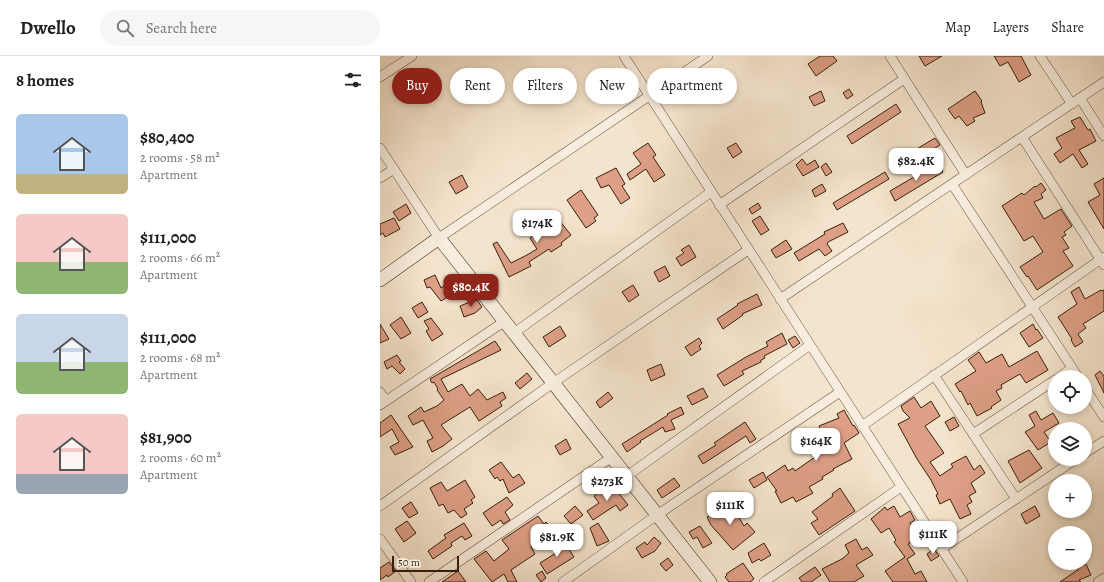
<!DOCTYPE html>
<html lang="en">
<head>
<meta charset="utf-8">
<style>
  :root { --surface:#fff; --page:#f6f6f6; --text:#202124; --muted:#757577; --line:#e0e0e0; --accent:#8f2418 }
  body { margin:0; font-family:Alegreya,serif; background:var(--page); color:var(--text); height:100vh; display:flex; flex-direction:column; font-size:15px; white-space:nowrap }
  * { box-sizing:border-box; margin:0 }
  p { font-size:13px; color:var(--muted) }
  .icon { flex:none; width:22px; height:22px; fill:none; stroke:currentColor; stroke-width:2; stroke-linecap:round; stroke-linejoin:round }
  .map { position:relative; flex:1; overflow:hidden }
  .sheet { display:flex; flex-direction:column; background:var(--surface); width:380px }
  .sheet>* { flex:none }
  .banner { position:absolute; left:12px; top:12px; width:380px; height:36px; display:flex; gap:8px }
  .buttons { position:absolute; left:668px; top:314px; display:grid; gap:8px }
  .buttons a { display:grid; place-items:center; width:44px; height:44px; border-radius:50%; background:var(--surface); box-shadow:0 2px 6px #0003; font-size:20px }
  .scale { position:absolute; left:12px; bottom:10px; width:67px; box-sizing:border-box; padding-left:4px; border:2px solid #392008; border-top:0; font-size:11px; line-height:14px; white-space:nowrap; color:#392008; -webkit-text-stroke:3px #f8edde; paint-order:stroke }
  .price { position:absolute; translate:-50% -34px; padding:0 9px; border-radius:8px; background:#fff; color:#222; font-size:13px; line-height:26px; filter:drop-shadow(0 1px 2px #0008) }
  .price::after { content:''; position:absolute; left:50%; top:24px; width:12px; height:9px; margin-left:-6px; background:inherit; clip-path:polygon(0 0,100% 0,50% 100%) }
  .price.selected { background:var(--accent); color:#fff }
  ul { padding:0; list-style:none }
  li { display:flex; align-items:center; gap:12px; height:100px; padding:0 16px }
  li span { display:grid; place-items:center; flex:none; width:112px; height:80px; border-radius:6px; color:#555 }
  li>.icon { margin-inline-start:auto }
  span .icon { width:48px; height:48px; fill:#fffc; stroke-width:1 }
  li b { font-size:17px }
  h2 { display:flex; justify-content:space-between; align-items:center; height:48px; padding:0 16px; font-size:17px }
  .pill { padding:0 14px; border-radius:18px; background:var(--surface); box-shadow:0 2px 6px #0003; font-size:14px; line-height:36px }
  .pill.selected { background:var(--accent); color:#fff }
  header { display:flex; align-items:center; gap:24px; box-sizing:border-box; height:56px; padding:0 20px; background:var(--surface); border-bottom:1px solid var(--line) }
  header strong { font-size:19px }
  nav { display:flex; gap:22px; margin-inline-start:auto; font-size:14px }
  .search { width:280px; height:36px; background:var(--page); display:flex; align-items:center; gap:10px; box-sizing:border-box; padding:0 14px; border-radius:22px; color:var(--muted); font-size:15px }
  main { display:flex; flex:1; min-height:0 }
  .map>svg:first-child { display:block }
  .building { fill:#dd9f86; stroke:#392008 }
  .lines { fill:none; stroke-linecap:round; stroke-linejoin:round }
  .minor-casing { stroke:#685139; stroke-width:10 }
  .secondary-casing { stroke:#392008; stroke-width:14 }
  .minor { stroke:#f8edde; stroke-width:9 }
  .secondary { stroke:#f8edde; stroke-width:13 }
</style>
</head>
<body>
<header>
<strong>Dwello</strong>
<div class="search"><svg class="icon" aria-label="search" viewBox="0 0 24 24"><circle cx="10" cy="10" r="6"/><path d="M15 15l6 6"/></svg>Search here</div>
<nav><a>Map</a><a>Layers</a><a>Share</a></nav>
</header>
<main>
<section class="sheet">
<h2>8 homes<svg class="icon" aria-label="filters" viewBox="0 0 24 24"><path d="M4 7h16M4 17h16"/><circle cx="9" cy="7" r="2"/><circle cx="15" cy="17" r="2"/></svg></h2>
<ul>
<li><span style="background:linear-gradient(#a9c7e8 75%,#c2b280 0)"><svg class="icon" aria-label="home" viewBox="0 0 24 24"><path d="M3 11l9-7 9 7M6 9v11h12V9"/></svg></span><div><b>$80,400</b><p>2 rooms · 58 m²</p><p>Apartment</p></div></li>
<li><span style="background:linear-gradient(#f6c9c9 60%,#8fb573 0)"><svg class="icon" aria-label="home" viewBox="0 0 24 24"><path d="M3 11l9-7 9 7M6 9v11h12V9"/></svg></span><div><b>$111,000</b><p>2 rooms · 66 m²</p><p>Apartment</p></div></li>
<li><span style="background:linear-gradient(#c9d6e8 60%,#8fb573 0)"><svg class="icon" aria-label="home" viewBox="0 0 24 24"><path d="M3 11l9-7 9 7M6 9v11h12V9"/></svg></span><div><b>$111,000</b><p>2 rooms · 68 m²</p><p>Apartment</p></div></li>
<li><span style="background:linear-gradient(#f6c9c9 75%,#9aa5b1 0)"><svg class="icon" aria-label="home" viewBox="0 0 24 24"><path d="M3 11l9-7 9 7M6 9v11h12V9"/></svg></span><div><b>$81,900</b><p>2 rooms · 60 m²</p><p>Apartment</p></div></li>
</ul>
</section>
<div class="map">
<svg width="724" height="526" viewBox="0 0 724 526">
  <rect width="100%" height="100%" fill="#f5e4cd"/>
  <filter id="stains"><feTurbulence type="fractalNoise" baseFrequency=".005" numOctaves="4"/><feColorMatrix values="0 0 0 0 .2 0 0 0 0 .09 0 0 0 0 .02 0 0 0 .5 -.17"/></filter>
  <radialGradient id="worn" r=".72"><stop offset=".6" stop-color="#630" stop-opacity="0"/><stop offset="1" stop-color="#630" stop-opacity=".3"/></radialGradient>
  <g class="building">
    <path d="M440,0H453L457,5L436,20L428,8Z"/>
    <path d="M539,0H562L545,10Z"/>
    <path d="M614,0H641L651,19L639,26L628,6L620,10Z"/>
    <path d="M469,33L473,39L467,43L463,37Z"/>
    <path d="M441,35L445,45L434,50L429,41Z"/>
    <path d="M595,35L602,45L601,46L605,57L593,62L595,65L587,70L579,60L575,63L568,53Z"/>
    <path d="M516,48L521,56L472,88L467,80Z"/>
    <path d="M700,61L708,74L710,73L716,85L699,94L708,108L702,112L693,98L680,107L674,98L682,92L676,82L695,72L691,65Z"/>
    <path d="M555,82L560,89L540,101L535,94Z"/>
    <path d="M268,87L276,99L273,101L285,119L274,126L266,113L250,124L247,118L261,108L253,97Z"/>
    <path d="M356,87L362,96L353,102L347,92Z"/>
    <path d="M422,103L427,109L435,104L439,111L423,120L416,109Z"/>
    <path d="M446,107L452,116L446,120L441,111Z"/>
    <path d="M558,107L563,116L515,145L510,135Z"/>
    <path d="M236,112L245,128L242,130L250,142L241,148L229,129L221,132L216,122Z"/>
    <path d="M505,116L509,123L457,154L453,147Z"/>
    <path d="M82,119L88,131L76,138L69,126Z"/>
    <path d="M724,122V173L708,146L720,139L714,128Z"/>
    <path d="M661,127L666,134L661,138L663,142L654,146L664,163L681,153L692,170L684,176L686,179L682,181L689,192L683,195L693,210L657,234L648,220L647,221L640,211L663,196L653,180L644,185L622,150L642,137L644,139L655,130L656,131Z"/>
    <path d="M442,128L446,135L435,141L432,134Z"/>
    <path d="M201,134L218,159L214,162L216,165L206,172L187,144Z"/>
    <path d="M378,147L381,152L372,158L369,153Z"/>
    <path d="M26,148L31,157L19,165L13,156Z"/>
    <path d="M167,157L173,165L178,163L191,179L181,187L182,189L171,196L169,193L149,206L151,210L129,221L113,188L117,186L131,207L147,199L157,193L150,182L159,176L153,167Z"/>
    <path d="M380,160L389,174L381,179L372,165Z"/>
    <path d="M14,162L20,173L5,181L3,177L0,179V168Z"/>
    <path d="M463,167L468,176L448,186L447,188L452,195L445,200L439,193L419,205L414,197L445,178L444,176Z"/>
    <path d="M406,184L412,193L396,202L391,194Z"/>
    <path d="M309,189L316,201L301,210L296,202L304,197L301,194Z"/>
    <path d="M285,210L290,220L279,226L274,216Z"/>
    <path d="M55,219L61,232L73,223L80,233L61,245L50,231L47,232L44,224Z"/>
    <path d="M253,229L259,239L249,246L242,236Z"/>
    <path d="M699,231L705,243L721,234V235L724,234V255L703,268L706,272L698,278L703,286L695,291L691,284L692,283L678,261L697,248L691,236Z"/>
    <path d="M377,238L382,249L362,258L363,259L343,273L337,263L358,249L357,248Z"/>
    <path d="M97,244L102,251L95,257L84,261L80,250L90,246L91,247Z"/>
    <path d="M42,246L48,256L38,262L32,252Z"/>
    <path d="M21,261L31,277L21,283L10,269Z"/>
    <path d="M51,262L63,278L52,285L46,275L49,273L44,265Z"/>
    <path d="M0,268L9,283L0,287Z"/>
    <path d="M653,268L656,274L657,273L663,282L649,291L640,277Z"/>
    <path d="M180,270L186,280L169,291L163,281Z"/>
    <path d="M402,277L407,288L384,300L385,302L381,304V306L362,315L364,318L344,330L337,319L366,301L388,290L386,286Z"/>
    <path d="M415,280L420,287L413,292L408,284Z"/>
    <path d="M319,282L322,287L319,290L321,293L311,300L305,291Z"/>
    <path d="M115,285L121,294L61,323L68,336L82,328L90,340L98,333L107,344L123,336L126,342L120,346L122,350L99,365L90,351L61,369L72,383L63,390L52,396L47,385L53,382L43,364L33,369L28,360L41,351L44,356L57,350L64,344L57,334L58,333L54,326L52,327L50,323Z"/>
    <path d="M657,295L668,314L646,327L640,318L621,329L622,332L616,335L621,344L611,351L612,352L597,360L590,347L588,349L581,335L580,336L575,328L596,315L588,304L599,296L606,307L622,298L629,311Z"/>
    <path d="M17,299L21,305L19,306L25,313L20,318L12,310L7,313L4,306Z"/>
    <path d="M281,308L285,319L271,325L267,314Z"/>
    <path d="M720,315L724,320V337L715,319Z"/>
    <path d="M147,317L152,323L140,333L135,327Z"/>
    <path d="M323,332L328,341L312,349L307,340Z"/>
    <path d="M228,336L233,342L220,352L216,346Z"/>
    <path d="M534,341L541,352L551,345L560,360L545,370L564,397L550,406L560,420L573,411L571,408L586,400L594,414L600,409L605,417L591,427L596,436L589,440L592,446L587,449L591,458L580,463L570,443L560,448L556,439L558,438L551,424L537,403L518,368L530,362L523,355L521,350Z"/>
    <path d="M301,351L304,358L291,364L295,373L285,376L283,371L260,385L261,386L247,396L242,388L288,359L287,358Z"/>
    <path d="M464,354L473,370L474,369L479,377L464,387L472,403L453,413L454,414L442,421L443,423L429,431L433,437L416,446L413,441L401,447L395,435H397L387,421L405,409L408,415L413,412L415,415L442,396L439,390L446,386L439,370L459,362L457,358Z"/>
    <path d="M656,355L661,364L673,357L679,367L664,376L671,386L658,394L645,376L655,370L649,359Z"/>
    <path d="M11,359L33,391L15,399L10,391L19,386L12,373L0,381V367Z"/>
    <path d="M574,361L579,370L570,375L565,366Z"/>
    <path d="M365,366L376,383L370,387L366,380L323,408L318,400L336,389L334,387Z"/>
    <path d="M186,383L191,393L180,399L175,390Z"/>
    <path d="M649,394L662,412L640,427L628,405Z"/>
    <path d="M121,406L133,422L139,418L145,427L129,437L123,423L120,425L117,421L115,423L109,414Z"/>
    <path d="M383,416L387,424L374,432L369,424Z"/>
    <path d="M294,422L300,430L282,442L277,434Z"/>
    <path d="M85,424L95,441L91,444L93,447L84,453L87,458L81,462L74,454L68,457L63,448L59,450L50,432L61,426L67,435Z"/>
    <path d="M231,427L248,449L240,455L236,449L213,464L207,455L219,447L214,440Z"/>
    <path d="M460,432L475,455L439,479L431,467L438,463L432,456L453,440L452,438Z"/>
    <path d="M127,441L133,449L125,456L130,464L123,468L121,464L112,470L103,457Z"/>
    <path d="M31,446L38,457L29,462L22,452Z"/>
    <path d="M350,447L364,470L367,467L375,476L353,494L331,469L327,461Z"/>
    <path d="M195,450L203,459L191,468L184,460Z"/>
    <path d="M514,450L520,461L530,455L535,464L530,467L539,481L528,488L535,498L527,503L535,518L541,515L547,526H513L505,515L525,501L514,486L516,484L509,472L501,477L491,463L505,451L507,454Z"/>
    <path d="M655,450L660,460L646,468L641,458Z"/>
    <path d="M158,460L164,468L166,466L177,480L169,486L165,480L151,491L155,498L131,514L137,526H128L124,518L112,526L94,503L106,495L114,505L129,493L122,484Z"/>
    <path d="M27,465L36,477L24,486L15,473Z"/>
    <path d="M84,467L92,480L85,484L82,480L71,487L72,490L53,503L48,495L66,482L64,479Z"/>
    <path d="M218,467L229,485L217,490L210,472Z"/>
    <path d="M320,470L332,487L323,492L317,481L313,483L309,476Z"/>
    <path d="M274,481L281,487L275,495L262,502L256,492L265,486L267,489Z"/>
    <path d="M476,483L482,494L487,491L493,499L476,509L484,520L474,526H450L442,513L462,503L469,497L465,489Z"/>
    <path d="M184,486L194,501L167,518L160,507L176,497L173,493Z"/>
    <path d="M384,487L391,499L381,505L379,503L372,507L368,497Z"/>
    <path d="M554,493L559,500L551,505L547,498Z"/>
    <path d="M288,502L293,509L286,515L280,508Z"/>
    <path d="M9,506L16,515L8,521L7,519L0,524V512Z"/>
    <path d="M363,507L374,523L370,526H349L345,521L347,519L346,518Z"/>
    <path d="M706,508L711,519L699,524L701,526H680L699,513L698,512Z"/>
    <path d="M435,511L441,519L431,526H422L419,522Z"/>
    <path d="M78,515L86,526H62Z"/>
    <path d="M162,515L166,522L161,526L156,519Z"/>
  </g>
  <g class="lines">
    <g class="minor-casing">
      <g id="minor">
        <path d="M244,0L583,526"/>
        <path d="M510,0L586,119"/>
        <path d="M660,0L692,48"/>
        <path d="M0,21L32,0"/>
        <path d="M700,42L724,80"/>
        <path d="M642,81L724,209"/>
        <path d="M0,92L59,182L328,0"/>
        <path d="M0,122L14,113"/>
        <path d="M572,128L698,321"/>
        <path d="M339,149L524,23"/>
        <path d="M400,243L724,26"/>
        <path d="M134,277L331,136"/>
        <path d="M554,319L636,443"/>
        <path d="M679,321L692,312"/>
        <path d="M705,332L724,361"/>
        <path d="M0,336L6,345"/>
        <path d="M0,349L125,265"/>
        <path d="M482,370L724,201"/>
        <path d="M593,378L675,324"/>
        <path d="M705,397L724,385"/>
        <path d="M247,420L430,289"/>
        <path d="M0,450L173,327L368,194"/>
        <path d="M0,483L31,526"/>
        <path d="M561,493L696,403"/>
        <path d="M49,526L232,401"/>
        <path d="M183,526L277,459L460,336"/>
        <path d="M384,526L521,431"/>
        <path d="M718,526L724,522"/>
      </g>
    </g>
    <g class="secondary-casing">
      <path id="secondary" d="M0,224L59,182L330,526"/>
    </g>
    <use href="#minor" class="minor"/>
    <use href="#secondary" class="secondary"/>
  </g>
  <rect width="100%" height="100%" filter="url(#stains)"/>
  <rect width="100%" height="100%" fill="url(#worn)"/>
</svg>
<div class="buttons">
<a><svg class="icon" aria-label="locate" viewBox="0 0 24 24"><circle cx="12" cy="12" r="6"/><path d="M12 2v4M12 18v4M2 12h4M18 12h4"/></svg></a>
<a><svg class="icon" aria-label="layers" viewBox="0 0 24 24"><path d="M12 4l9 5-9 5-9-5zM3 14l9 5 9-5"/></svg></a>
<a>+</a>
<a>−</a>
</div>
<div class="scale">50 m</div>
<b class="price" style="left:536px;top:126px">$82.4K</b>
<b class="price" style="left:157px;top:188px">$174K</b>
<b class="price selected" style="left:91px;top:252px">$80.4K</b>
<b class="price" style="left:436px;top:406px">$164K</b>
<b class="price" style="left:227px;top:446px">$273K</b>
<b class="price" style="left:350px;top:470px">$111K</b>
<b class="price" style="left:553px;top:499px">$111K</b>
<b class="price" style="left:177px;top:502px">$81.9K</b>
<div class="banner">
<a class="pill selected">Buy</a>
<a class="pill">Rent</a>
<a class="pill">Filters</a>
<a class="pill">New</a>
<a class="pill">Apartment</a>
</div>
</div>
</main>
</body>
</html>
